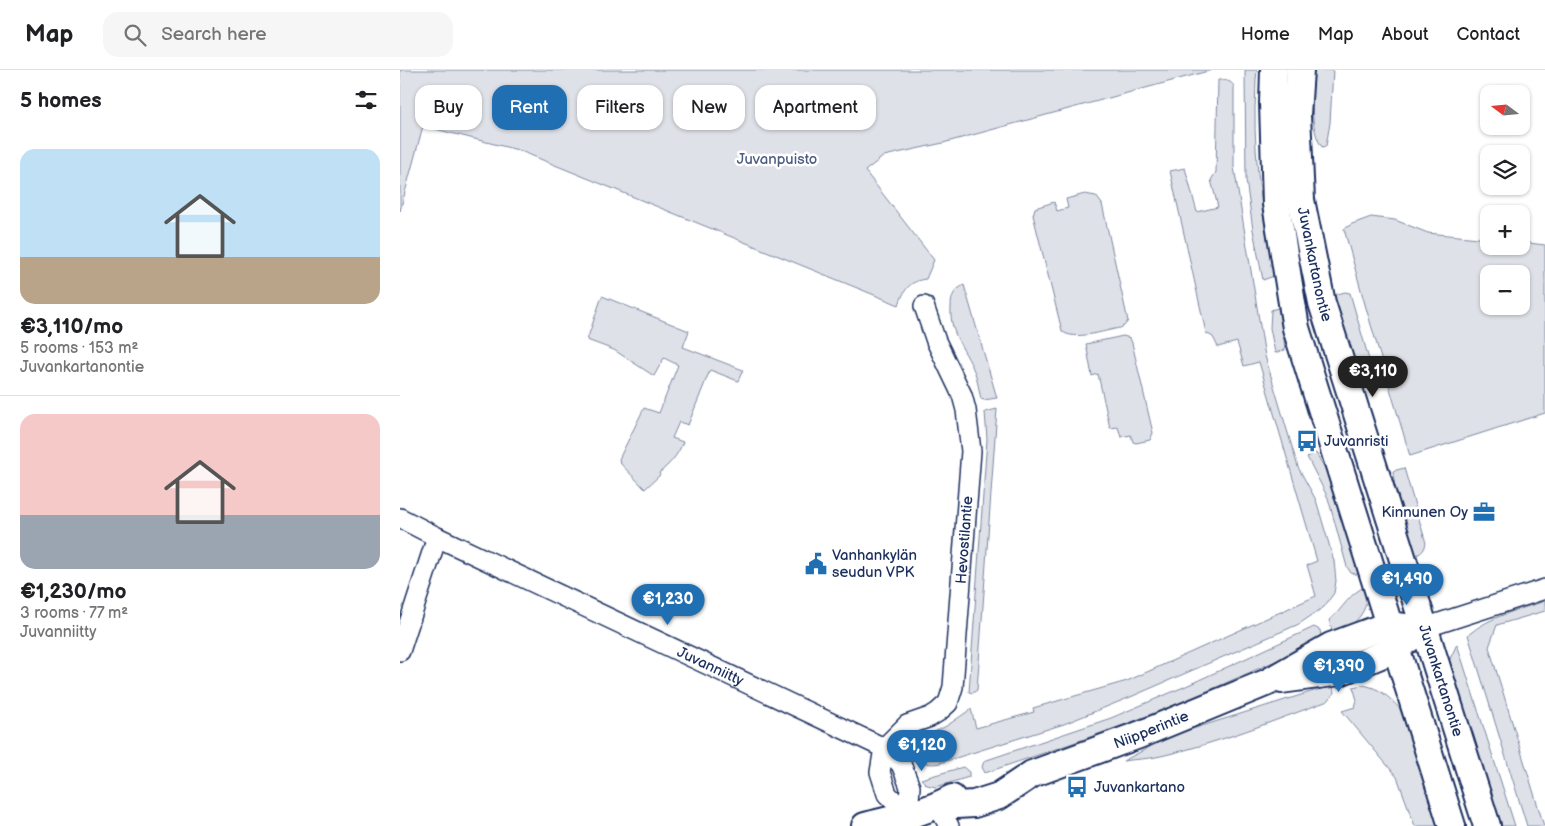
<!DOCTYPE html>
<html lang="en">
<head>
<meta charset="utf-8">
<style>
  :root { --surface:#fff; --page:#f6f6f6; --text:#202124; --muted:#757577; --line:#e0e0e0; --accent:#1f6fb2 }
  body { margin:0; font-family:"Balsamiq Sans",sans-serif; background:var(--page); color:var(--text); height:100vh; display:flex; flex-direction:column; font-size:19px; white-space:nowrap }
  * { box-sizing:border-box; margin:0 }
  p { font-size:16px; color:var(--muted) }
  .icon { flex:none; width:28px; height:28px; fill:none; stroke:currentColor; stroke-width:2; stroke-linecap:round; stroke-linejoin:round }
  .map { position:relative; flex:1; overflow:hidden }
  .sheet { display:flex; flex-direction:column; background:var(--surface); width:400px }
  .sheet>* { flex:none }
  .guide { position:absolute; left:15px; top:15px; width:475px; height:45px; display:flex; gap:10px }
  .needle { width:32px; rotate:286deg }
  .buttons { position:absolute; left:1080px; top:15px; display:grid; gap:10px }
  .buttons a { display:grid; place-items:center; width:50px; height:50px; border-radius:10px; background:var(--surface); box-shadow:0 1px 4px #0004; font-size:25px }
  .price { position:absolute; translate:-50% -42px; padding:0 11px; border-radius:18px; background:var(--accent); color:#fff; font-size:16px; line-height:32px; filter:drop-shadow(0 1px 2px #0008) }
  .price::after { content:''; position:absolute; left:50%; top:30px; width:15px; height:11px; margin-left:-8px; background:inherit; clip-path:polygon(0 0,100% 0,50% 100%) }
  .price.active { background:#222; color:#fff }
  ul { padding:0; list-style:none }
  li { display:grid; align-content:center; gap:10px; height:265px; padding:0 20px }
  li+li { border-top:1px solid var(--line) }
  li span { display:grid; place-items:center; height:155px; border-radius:15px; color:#555 }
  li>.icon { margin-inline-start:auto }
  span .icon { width:90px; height:90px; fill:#fffc; stroke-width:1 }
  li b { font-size:21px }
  h2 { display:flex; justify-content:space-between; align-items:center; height:60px; padding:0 20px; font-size:21px }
  .tag { padding:0 18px; border-radius:15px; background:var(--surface); box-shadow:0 1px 4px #0004; font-size:18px; line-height:45px }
  .tag.active { background:var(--accent); color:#fff }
  header { display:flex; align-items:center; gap:30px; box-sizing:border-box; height:70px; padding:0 25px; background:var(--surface); border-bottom:1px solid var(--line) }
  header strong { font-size:24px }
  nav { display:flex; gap:28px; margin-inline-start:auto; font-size:18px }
  .search { width:350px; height:45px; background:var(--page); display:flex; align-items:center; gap:12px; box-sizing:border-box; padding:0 18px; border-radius:15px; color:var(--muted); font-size:19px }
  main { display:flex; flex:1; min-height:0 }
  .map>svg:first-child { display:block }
  .green { fill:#dee1e7; stroke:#7c88a2; fill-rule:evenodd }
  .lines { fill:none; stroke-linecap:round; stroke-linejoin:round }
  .street-casing { stroke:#1b2f5e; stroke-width:22 }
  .secondary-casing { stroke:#1b2f5e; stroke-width:30 }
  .street { stroke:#fff; stroke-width:19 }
  .secondary { stroke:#fff; stroke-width:26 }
  .labels { text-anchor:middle; stroke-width:5; stroke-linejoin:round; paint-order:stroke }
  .park-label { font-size:15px; fill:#4c5c80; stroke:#fff }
  .street-label { font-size:15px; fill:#1b2f5e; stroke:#fff }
  .poi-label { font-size:15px; fill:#1b2f5e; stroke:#fff; text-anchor:start }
</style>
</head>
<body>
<header>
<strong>Map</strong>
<div class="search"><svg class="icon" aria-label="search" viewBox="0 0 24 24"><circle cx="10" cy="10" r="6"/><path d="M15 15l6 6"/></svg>Search here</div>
<nav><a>Home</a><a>Map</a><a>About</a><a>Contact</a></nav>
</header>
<main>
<section class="sheet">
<h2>5 homes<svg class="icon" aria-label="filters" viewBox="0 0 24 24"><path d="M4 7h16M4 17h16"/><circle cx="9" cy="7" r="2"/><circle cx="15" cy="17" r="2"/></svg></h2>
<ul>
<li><span style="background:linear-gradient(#bfe0f5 70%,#b9a48a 0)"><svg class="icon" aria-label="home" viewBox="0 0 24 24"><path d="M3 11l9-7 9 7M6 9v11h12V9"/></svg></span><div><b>€3,110/mo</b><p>5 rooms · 153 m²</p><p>Juvankartanontie</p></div></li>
<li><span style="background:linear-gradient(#f6c9c9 65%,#9aa5b1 0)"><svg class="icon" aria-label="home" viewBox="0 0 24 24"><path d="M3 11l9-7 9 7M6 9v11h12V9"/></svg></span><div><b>€1,230/mo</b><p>3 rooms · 77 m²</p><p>Juvanniitty</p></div></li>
</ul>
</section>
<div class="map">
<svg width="1145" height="756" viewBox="0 0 1145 756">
  <rect width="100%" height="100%" fill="#fff"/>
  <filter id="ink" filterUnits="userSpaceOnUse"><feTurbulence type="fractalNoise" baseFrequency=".02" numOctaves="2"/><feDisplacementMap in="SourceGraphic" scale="10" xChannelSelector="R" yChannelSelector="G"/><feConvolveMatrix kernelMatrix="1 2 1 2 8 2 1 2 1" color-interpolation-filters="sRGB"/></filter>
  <g filter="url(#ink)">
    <g class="green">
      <path d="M0,0H812L543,73L484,86L465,101L534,190L526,209C509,211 504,220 499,235L118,80L23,56L0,141Z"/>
      <path d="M845,0H857C855,13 856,26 855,38C854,96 864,151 874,206L863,210L853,160L846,110Z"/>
      <path d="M914,0H933L930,53L926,76L922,77C909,59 912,22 914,0Z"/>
      <path d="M818,10C825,10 830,10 834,16V97L865,286L898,397L916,430L934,491L936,511L934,523L924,537L899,554L733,626L664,654L540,693C524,697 508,688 522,671C528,663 540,660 548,655C556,650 563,644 571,639L576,658L634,642L633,638L727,611L916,526L907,495L917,491L859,292L844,296L837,272L818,277L813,267L806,263L770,101L785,98L797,142L818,137L811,110L816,102Z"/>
      <path d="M685,124L696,126L702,134L728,251L724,256L720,258C706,260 673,272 662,261L633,145L635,138L654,132L657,141L668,138L666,129Z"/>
      <path d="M971,147L995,150L1028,163L1089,169V176H1121V172L1145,175V343L1010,386L966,238L944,159L952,154ZM1089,204H1121V236H1089Z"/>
      <path d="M564,215L597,328L584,330L581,329C579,321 578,313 576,306C567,280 549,266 551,237C551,226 554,220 564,215Z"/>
      <path d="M945,222L950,223L970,293L959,296L938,259L930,226Z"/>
      <path d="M202,226L289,261L283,277L343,300L338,311L310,300L288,355L279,352L272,368L283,372C278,385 270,394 259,403L260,405L245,419L220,393L219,389L244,338L259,343L278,295L264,288L254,306L214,280L187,270Z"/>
      <path d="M881,237L885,280L875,283L870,258L871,240Z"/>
      <path d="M723,266L730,268L732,273L753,363L750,370L736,373L733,372L731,365L721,367L718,357L710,358L698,304L692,306L686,274Z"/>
      <path d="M597,339L577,620L573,623L569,622L587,369L585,342Z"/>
      <path d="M916,383L940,424L960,505L951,503L947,497L928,428L907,387Z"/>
      <path d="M1004,398L1026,473C1024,483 1019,484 1010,488L998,447L993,401Z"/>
      <path d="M967,516C970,544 954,554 934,568L929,550C944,539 948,523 967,516Z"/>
      <path d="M1145,531V541L1097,555L1089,577L1144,756H1127L1068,565C1090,546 1118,540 1145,531Z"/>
      <path d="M914,557L920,560L922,571C853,600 785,633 715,658C672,674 628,688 585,703L582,697L584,691L711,648L786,616Z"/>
      <path d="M1057,574L1115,756H1094L1049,604V591Z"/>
      <path d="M933,615L934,623L928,631C873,651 819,673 761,686C749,689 736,689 723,691L773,665Z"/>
      <path d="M962,615C979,617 989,627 1000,639L1042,756H1015L997,707L942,641L955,637L957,630L953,617Z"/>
      <path d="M563,697L569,702V707L536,717L527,715L521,709Z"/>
    </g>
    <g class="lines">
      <g class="street-casing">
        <g id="street">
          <path id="s1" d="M0,448L37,467L484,678L501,694L510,717L508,745"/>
          <path d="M1024,558L1145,519"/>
          <path d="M0,581L37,467"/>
          <path id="s2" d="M484,678L507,655L530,647L538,642L548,633L553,617L571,381L566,340L562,325L536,271L524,236"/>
          <path d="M484,678L480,702L487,724L508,745"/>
          <path d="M538,736L549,756"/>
        </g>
      </g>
      <g class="secondary-casing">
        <g id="secondary">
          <path d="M874,0L873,33L876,134L896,258L1052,756"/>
          <path id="s3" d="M900,0L897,45L901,130L922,233L1087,756"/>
          <path d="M881,610L940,602L995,579L1009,569"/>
          <path id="s4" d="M538,736L574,734L599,726L632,704L739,665L868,612L931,576L988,555L1005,557"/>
          <path d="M465,756C495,748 525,743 552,728"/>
        </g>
      </g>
      <use href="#street" class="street"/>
      <use href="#secondary" class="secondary"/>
    </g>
  </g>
  <defs>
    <g id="bus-bare" transform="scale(1.725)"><path d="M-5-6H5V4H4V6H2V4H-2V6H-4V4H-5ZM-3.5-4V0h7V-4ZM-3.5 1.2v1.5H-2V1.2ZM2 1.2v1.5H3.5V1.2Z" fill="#1f6fb2" stroke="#fff" stroke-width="2.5" paint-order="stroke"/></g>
    <g id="office-bare" transform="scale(1.725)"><path d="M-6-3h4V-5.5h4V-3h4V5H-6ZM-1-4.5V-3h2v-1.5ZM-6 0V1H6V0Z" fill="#1f6fb2" stroke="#fff" stroke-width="2.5" paint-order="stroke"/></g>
    <g id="civic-bare" transform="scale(1.725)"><path d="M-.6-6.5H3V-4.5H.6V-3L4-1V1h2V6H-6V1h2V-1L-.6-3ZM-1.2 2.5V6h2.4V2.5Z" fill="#1f6fb2" stroke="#fff" stroke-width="2.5" paint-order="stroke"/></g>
  </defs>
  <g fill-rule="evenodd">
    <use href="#bus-bare" x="907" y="371"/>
    <use href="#office-bare" x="1084" y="442"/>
    <use href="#civic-bare" x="416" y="494"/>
    <use href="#bus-bare" x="677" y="717"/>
  </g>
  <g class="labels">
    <g class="park-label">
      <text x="377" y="94">Juvanpuisto</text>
    </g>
    <g class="street-label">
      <text dy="5" stroke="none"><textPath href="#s3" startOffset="196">Juvankartanontie</textPath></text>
      <text dy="5" stroke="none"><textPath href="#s2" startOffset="244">Hevostilantie</textPath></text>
      <text dy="5" stroke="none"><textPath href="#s1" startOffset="344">Juvanniitty</textPath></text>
      <text dy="5" stroke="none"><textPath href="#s3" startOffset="631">Juvankartanontie</textPath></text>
      <text dy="5" stroke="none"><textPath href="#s4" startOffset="229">Niipperintie</textPath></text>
    </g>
    <g class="poi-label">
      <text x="924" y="376">Juvanristi</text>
      <text x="1068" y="447" text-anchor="end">Kinnunen Oy</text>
      <text x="432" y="490">Vanhankylän<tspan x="432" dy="17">seudun VPK</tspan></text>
      <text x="694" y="722">Juvankartano</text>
    </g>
  </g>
</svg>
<div class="buttons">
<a><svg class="needle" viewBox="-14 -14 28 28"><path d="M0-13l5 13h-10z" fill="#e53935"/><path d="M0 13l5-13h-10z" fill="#757577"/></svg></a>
<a><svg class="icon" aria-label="layers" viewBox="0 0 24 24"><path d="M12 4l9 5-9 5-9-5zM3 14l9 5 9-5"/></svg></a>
<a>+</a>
<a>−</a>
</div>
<b class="price active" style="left:973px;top:328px">€3,110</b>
<b class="price" style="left:1007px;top:536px">€1,490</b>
<b class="price" style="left:268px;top:556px">€1,230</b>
<b class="price" style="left:939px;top:623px">€1,390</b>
<b class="price" style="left:522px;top:702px">€1,120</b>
<div class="guide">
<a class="tag">Buy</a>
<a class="tag active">Rent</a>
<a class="tag">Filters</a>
<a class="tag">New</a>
<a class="tag">Apartment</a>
</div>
</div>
</main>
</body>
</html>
